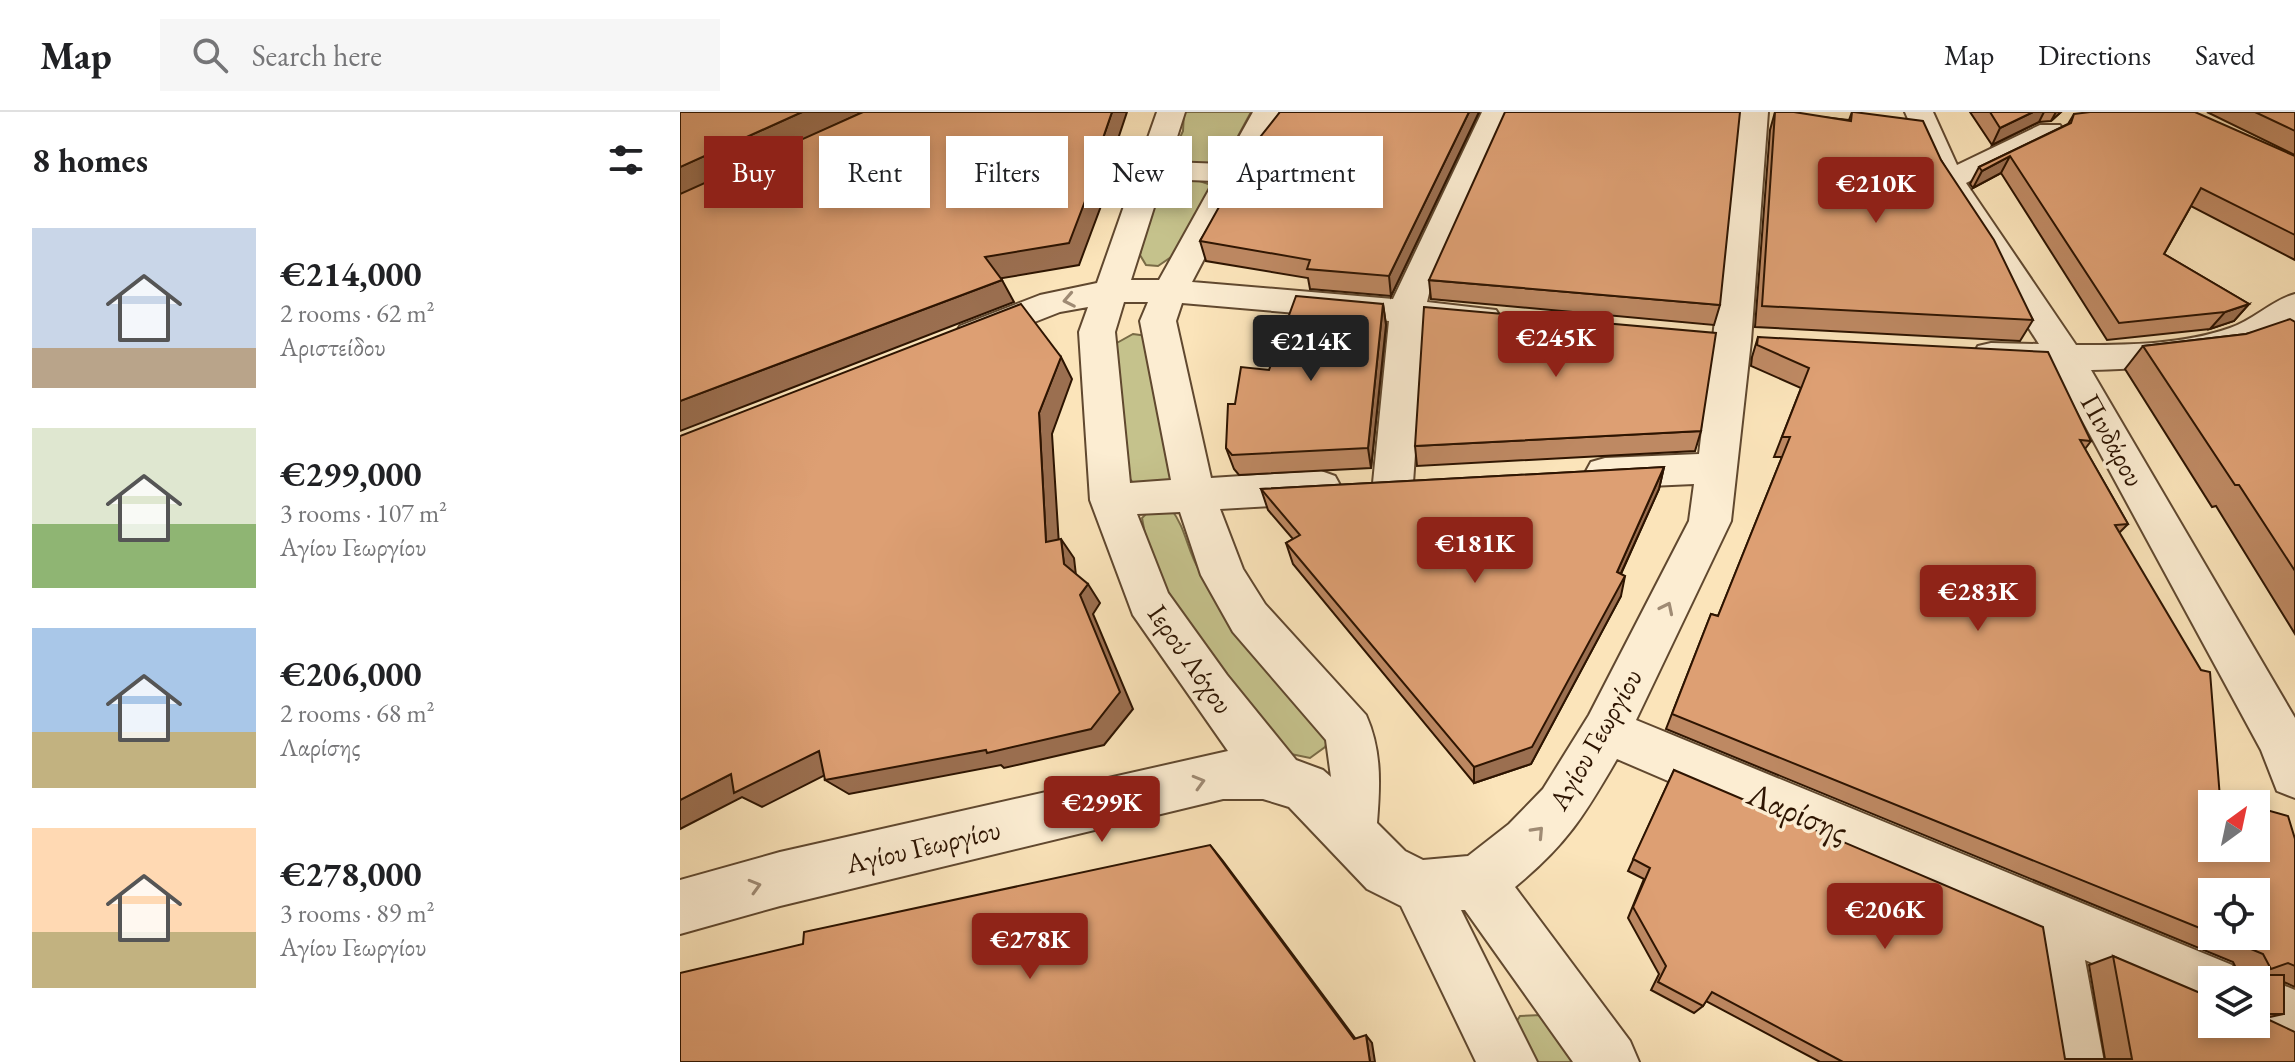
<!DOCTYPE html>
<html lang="en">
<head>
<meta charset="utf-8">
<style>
  :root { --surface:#fff; --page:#f6f6f6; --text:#202124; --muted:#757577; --line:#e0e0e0; --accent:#8f2418 }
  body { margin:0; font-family:"EB Garamond",serif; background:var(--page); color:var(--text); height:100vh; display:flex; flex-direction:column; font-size:30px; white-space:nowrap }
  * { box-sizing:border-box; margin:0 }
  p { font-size:26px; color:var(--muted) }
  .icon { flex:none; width:44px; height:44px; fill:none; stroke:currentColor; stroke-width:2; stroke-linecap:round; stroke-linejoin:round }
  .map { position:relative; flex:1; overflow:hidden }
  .details { display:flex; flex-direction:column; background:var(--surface); width:680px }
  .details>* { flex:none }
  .hud { position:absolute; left:24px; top:24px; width:760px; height:72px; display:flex; gap:16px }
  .needle { width:52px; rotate:33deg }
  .tools { position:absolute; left:1518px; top:678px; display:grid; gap:16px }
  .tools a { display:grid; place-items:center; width:72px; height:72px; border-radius:0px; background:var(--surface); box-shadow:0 4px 12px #0003; font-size:40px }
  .price { position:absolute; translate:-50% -68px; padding:0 18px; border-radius:8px; background:var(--accent); color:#fff; font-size:26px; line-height:52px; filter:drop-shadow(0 2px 4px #0008) }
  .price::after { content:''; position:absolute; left:50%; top:48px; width:24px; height:18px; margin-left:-12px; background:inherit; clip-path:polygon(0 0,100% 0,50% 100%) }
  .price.current { background:#222; color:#fff }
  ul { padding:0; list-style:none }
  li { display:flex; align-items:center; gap:24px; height:200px; padding:0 32px }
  li span { display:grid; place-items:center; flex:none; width:224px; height:160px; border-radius:0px; color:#555 }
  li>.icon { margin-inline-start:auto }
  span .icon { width:96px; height:96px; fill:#fffc; stroke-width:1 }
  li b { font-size:34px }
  h2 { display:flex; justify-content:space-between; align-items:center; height:96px; padding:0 32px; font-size:34px }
  .chip { padding:0 28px; border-radius:0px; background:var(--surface); box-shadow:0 4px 12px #0003; font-size:28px; line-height:72px }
  .chip.current { background:var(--accent); color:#fff }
  header { display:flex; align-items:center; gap:48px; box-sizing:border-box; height:112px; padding:0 40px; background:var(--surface); border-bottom:2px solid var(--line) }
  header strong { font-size:38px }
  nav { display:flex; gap:44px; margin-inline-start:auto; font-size:28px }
  .search { width:560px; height:72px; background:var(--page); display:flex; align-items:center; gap:20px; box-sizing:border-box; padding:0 28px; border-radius:0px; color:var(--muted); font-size:30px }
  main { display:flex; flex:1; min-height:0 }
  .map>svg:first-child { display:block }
  .green { fill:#c5c28c; stroke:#796b46; stroke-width:2 }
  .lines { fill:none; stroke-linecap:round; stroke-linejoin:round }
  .minor-casing { stroke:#60482f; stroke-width:4 }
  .minor { fill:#fcedd2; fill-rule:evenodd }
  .wall { fill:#be8963; stroke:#2d1401; stroke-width:2; fill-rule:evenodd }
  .shaded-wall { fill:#9b6f50; stroke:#2d1401; stroke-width:2 }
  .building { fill:#dd9f73; stroke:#2d1401; stroke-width:2 }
  .oneway { stroke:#9f8b74 }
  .labels { text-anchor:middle; stroke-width:7; stroke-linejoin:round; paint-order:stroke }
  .street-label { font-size:28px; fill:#2d1401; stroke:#fcedd2 }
  .near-street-label { font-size:34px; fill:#2d1401; stroke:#fcedd2 }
</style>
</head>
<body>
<header>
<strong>Map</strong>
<div class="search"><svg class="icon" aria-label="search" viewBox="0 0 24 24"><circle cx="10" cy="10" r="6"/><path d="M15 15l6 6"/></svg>Search here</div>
<nav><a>Map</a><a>Directions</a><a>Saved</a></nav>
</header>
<main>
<section class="details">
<h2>8 homes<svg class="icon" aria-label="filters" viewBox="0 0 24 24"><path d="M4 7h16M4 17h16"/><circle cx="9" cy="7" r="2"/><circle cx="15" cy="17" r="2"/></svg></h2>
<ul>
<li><span style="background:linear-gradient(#c9d6e8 75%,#b9a48a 0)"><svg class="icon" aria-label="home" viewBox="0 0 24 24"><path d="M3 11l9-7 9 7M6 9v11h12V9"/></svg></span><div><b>€214,000</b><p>2 rooms · 62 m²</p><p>Αριστείδου</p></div></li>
<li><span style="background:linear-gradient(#dfe7d0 60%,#8fb573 0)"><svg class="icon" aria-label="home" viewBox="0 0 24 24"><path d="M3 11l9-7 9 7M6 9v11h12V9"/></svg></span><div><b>€299,000</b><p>3 rooms · 107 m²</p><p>Αγίου Γεωργίου</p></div></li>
<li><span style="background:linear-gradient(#a9c7e8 65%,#c2b280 0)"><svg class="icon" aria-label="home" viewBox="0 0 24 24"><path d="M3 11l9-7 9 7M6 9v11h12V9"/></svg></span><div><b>€206,000</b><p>2 rooms · 68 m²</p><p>Λαρίσης</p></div></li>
<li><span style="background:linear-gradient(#ffd9b3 65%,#c2b280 0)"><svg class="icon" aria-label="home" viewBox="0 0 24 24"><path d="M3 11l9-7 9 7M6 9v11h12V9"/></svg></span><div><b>€278,000</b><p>3 rooms · 89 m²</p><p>Αγίου Γεωργίου</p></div></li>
</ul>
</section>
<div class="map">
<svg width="1615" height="950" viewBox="0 0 1615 950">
  <rect width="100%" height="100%" fill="#fbe4ba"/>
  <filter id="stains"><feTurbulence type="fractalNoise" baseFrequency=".0025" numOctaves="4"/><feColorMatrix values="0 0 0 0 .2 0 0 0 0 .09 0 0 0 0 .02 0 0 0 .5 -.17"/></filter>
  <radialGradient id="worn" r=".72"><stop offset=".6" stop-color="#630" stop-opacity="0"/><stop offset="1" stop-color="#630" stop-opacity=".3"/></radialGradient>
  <g class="green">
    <path d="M504,0H571L544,50L538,53L489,49L503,19Z"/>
    <path d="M511,66L534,74L494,143L478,154L466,153L460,143C467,107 470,72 511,66Z"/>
    <path d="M453,222L467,224L492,368L454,372L447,363L435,232Z"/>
    <path d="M473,395L491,397C506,416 507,438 519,458C557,518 605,570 652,622L645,635L630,646L611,642L558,588L472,460L462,406Z"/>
    <path d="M861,903L902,950H850L831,918L840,904Z"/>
  </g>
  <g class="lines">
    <g class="minor-casing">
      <g id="minor">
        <path d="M477,0H505L489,50L544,52L573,0H601L512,170L713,187L802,0H830L751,173L747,190L816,198L821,206L816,214L804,218L744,212L733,371L727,382L713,386L699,382L693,371L709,209L502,191L496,209L531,366L641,359L655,364L661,375L655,386L641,391L540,397L563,457L585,492L686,603C702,639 700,673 697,711L725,739L743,748L788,744L829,712L863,677L909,603L1009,409L1014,372L925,376L911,372L905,361L911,350L925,346L1019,342L1060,0H1088L1071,229L1051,409L956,608L1552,853L1559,868H1532V902L1405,848L1424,950H1364L1345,822L937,647C904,704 887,732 835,775L950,929L959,950H893L785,798H781L857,950H796L721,794L687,777L609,695L583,687H543L100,794L0,822V768L100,740L548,639L453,503L410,388L399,220L408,195L380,200L293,234L280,230L275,222L280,214L360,183L417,171ZM483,67L534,69L479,168H451ZM444,190H468L460,209L491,368L450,371L435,220ZM500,400L521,463L553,520L646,628L651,665L643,658L616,648L547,563L488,481L457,402Z"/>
        <path d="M1225,0H1253L1277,53L1360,13H1380L1384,19L1380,25L1286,71L1396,233C1446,233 1502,233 1550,216C1574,208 1592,188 1615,182V211C1567,251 1472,257 1411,258L1615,606V686L1597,679L1581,638L1375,258L1298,252L1293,243L1298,234L1311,231L1359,232L1254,68Z"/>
        <path d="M1576,862L1615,878V937L1557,912H1576V868H1561Z"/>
      </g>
    </g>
    <use href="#minor" class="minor"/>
  </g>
  <g class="wall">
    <path d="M600,0H799L711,184L630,177L628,166L526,149L520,129Z"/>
    <path d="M1095,0L1169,8L1172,0L1261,48L1353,208L1340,229L1075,215L1090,18Z"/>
    <path d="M1290,0H1381L1371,9L1359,10L1312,33Z"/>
    <path d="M1527,0H1615V43Z"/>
    <path d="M1394,2L1615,44V148L1511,94L1484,142L1569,192L1554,209L1530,217L1427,228L1321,61L1293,76L1290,72L1299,55L1388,12Z"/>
    <path d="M749,168L1040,193L1034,213L751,187Z"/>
    <path d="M703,192L706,213L691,356L559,363L554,357L546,336L555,292L589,258Z"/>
    <path d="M1615,210V522L1536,394L1532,395L1445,257L1463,234L1566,222Z"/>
    <path d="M1078,225L1411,329L1405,337L1448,412L1439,421L1540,686L1615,727V875L1604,870V902L1585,906L1615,950H1140L1026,889L1023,894L1014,901L971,878L979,862L948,806L964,767L948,759L994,658L1385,947H1425L1409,853L1433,844L1576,912V868H1546L1560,864L1553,850L986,617L1031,502L1038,504L1102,345H1094L1121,276L1071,254L1072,245ZM1532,780L1576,824H1532ZM1579,860L1586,863H1567Z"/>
    <path d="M1021,319L1015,339L737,354L735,334Z"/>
    <path d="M984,355L979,377L941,462V484L851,652L794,671L613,452L606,431L613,427L588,398L581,377Z"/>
  </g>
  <g class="shaded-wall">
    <path d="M122,0H183L0,85V55Z"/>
    <path d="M432,0H447L421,78L424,86L399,153L317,167L305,145L410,64Z"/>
    <path d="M789,0H799L711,184L709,164Z"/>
    <path d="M1353,0H1364L1359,10L1312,33L1320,16Z"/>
    <path d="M1376,0H1381L1371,9Z"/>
    <path d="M1330,44L1321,61L1293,76L1302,59Z"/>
    <path d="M322,168L334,190L0,319V289Z"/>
    <path d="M703,192L706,213L691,356L688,336Z"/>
    <path d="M1569,192L1554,209L1530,217L1545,200Z"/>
    <path d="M381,245L392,267L372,322L380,449L366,430L359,301Z"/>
    <path d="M984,355L979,377L932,481L937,460Z"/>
    <path d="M381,427L394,446L397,472L384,452Z"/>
    <path d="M945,464L941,484L851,652L794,671V655Z"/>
    <path d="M408,472L420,491L413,502L453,597L424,633L324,656L321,653L169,682L145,668L400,483Z"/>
    <path d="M139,639L163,654L82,695L62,685L0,717V688L51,662Z"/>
    <path d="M530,733L543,749L681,934L674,927Z"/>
    <path d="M686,923L692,931L695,950H690Z"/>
  </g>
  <g class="building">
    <path d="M0,0H122L0,55Z"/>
    <path d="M183,0H432L410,64L415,63L389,131L305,145L322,168L0,289V82Z"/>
    <path d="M600,0H789L709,164L627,157L630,148L520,129L573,34Z"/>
    <path d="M825,0H1060L1040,193L749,168Z"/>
    <path d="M1095,0H1114L1171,9L1172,0H1174L1243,9L1261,48L1314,128L1353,208L1082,194Z"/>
    <path d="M1310,0H1353L1320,16Z"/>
    <path d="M1410,0H1515L1615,44V123L1521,76L1484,142L1569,192L1545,200L1439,211L1330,44L1302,59L1299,55L1391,11L1394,2Z"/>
    <path d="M1575,0H1615V19Z"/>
    <path d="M616,184L703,192L688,336L552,343L546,336L548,292H555L561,255L589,258Z"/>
    <path d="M341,192L381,245L359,301L366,430L381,427L384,452L408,472L400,483L440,580L411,617L307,641L306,638L145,668L139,639L54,681L51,662L0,688V324Z"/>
    <path d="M744,195L1036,221L1021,319L735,334Z"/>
    <path d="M1610,207L1615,210V459L1559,373H1555L1463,234L1566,222Z"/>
    <path d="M1078,225L1368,240L1411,329L1400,328L1448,412L1435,413L1521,558L1530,560L1540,686L1564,692H1532V736H1576V695L1608,704L1615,727V854L1608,851L1591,857L1583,842L1540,824H1576V780H1532V821L992,602L1031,502L1038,504L1110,325H1102L1129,256L1077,233Z"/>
    <path d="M984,355L937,460L945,464L852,635L794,655L606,431L620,423L581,377Z"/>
    <path d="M994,658L1363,815L1385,947H1452L1433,844L1532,886V912H1576V868H1564V863H1604V902H1588L1585,906L1615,920V950H1163L1032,880L1023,894L978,870L986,854L953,795L970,756L953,747Z"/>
    <path d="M530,733L674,927L686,923L690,950H0V861L123,832L124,820Z"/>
  </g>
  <defs><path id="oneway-chevron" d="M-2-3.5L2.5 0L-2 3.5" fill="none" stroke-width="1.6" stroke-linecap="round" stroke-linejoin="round" transform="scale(2)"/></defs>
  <g class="oneway">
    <use href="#oneway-chevron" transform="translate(389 188) rotate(169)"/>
    <use href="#oneway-chevron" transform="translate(987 496) rotate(-64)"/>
    <use href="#oneway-chevron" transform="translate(519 670) rotate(-16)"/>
    <use href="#oneway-chevron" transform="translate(858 720) rotate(-47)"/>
    <use href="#oneway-chevron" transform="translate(75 774) rotate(-16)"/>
  </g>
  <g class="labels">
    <g class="street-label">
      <text transform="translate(1433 328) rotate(61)" y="10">Πινδάρου</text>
      <text transform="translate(511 547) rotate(55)" y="10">Ιερού Λόχου</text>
      <text transform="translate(915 627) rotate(-60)" y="10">Αγίου Γεωργίου</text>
      <text transform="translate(243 734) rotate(-13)" y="10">Αγίου Γεωργίου</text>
    </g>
    <g class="near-street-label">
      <text transform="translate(1118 700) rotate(23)" y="12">Λαρίσης</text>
    </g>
  </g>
  <rect width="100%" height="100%" filter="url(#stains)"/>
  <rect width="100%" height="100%" fill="url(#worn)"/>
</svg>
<div class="tools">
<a><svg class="needle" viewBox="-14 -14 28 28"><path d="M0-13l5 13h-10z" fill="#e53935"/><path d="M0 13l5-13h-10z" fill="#757577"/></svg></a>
<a><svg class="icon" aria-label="locate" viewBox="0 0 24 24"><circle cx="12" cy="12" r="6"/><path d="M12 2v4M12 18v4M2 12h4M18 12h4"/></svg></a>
<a><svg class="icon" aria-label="layers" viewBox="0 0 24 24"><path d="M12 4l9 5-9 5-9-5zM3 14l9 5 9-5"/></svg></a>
</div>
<b class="price" style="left:1196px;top:113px">€210K</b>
<b class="price" style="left:876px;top:267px">€245K</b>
<b class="price current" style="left:631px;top:271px">€214K</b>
<b class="price" style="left:795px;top:473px">€181K</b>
<b class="price" style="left:1298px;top:521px">€283K</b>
<b class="price" style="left:422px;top:732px">€299K</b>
<b class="price" style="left:1205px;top:839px">€206K</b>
<b class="price" style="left:350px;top:869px">€278K</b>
<div class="hud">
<a class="chip current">Buy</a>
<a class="chip">Rent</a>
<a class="chip">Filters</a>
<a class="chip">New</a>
<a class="chip">Apartment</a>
</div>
</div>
</main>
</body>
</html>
